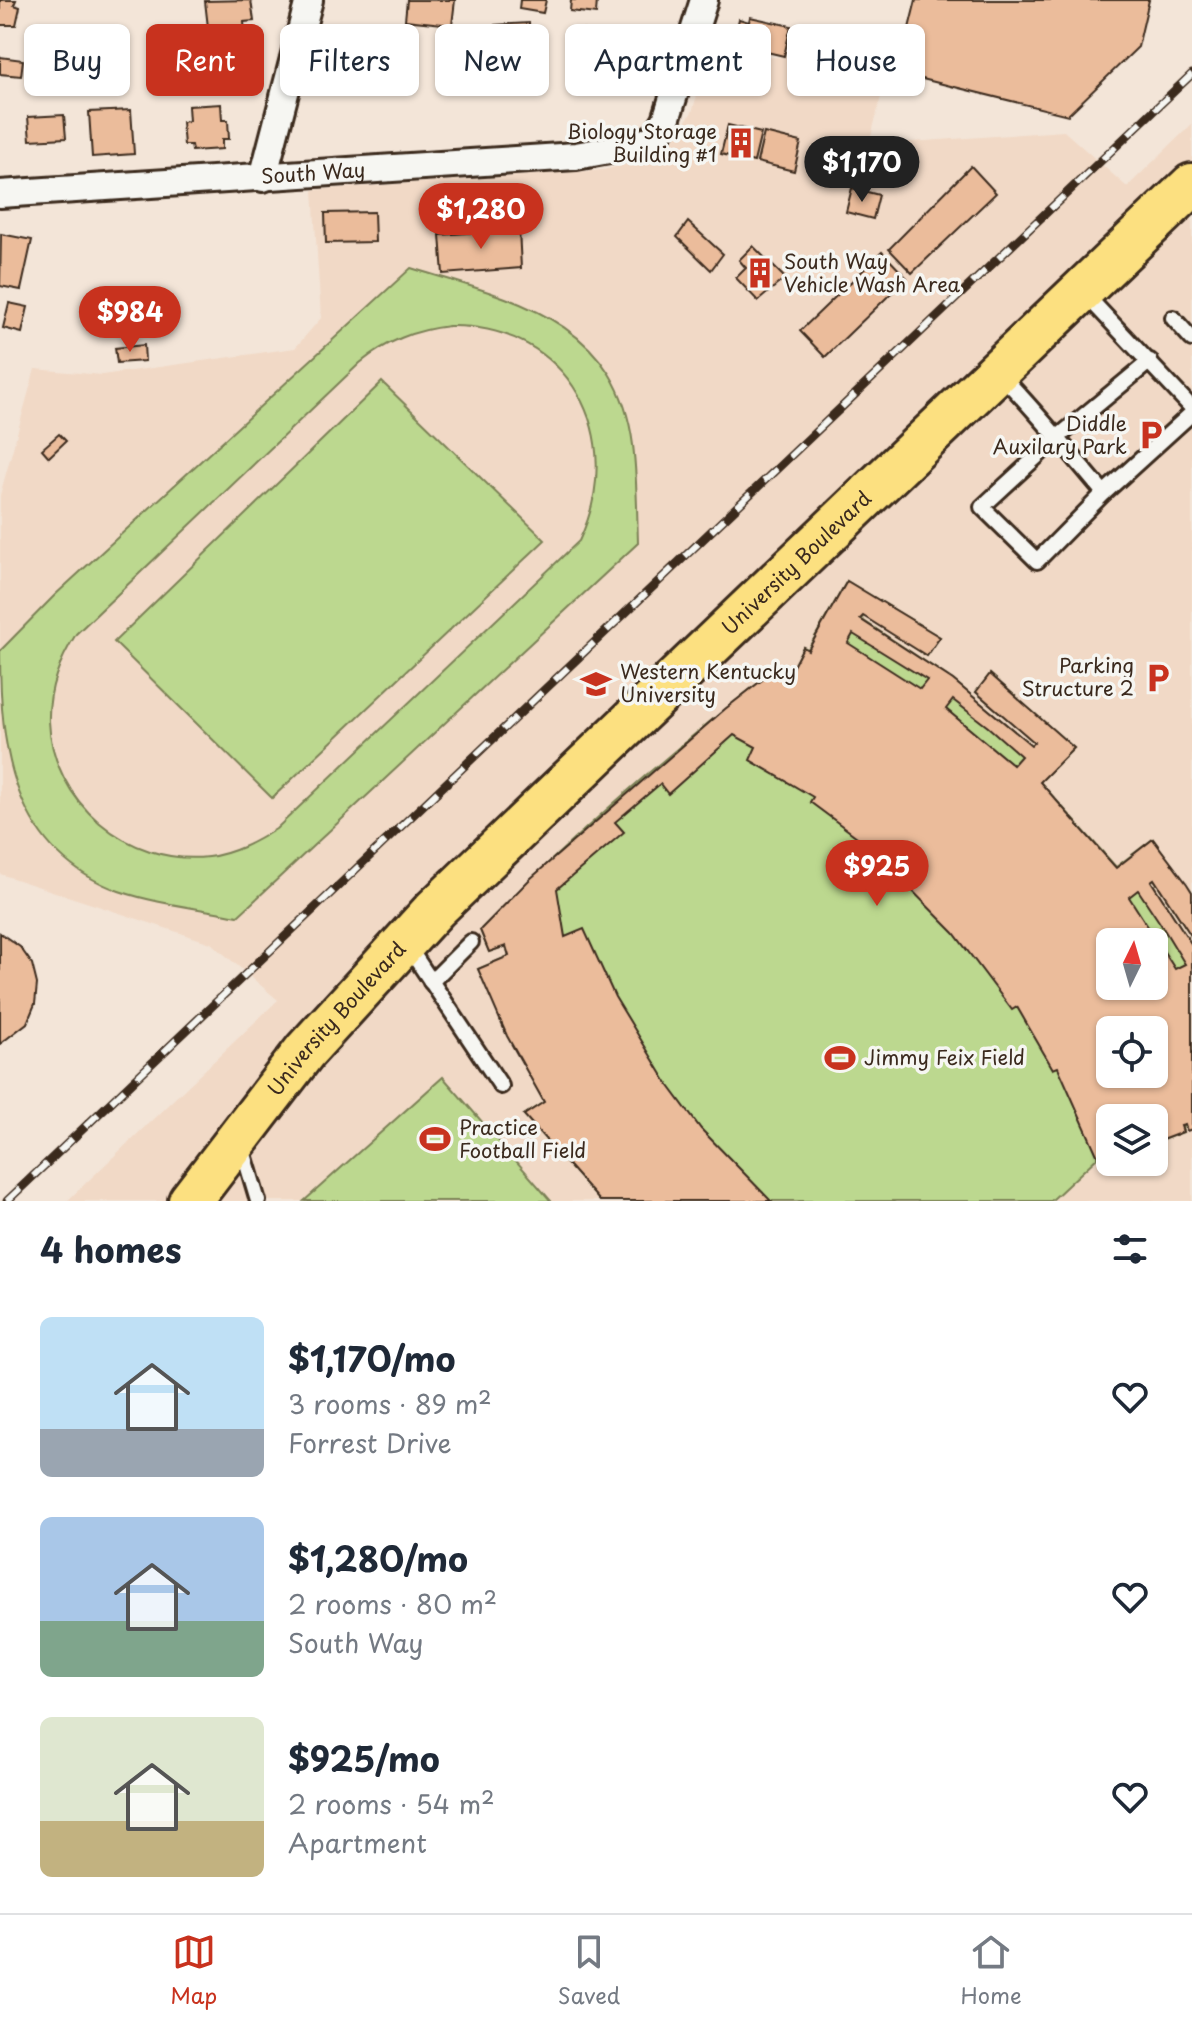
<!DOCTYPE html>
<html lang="en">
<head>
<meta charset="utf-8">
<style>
  :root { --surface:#fff; --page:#f2f2f3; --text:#1f2937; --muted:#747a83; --line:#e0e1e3; --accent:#c8321e }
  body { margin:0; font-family:"Playpen Sans",sans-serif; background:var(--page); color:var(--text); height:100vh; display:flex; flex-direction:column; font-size:30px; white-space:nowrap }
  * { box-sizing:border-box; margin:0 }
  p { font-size:26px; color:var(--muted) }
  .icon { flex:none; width:44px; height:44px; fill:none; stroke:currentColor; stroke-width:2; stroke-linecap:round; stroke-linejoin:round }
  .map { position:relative; height:1201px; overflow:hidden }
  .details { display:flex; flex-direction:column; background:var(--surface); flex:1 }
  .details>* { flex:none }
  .hud { position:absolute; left:24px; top:24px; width:1144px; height:72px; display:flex; gap:16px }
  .needle { width:52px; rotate:5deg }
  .fabs { position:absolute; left:1096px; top:928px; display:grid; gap:16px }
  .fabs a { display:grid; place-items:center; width:72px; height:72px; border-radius:12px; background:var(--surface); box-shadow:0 2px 6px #0004; font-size:40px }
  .price { position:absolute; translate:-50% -68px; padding:0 18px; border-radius:28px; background:var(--accent); color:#fff; font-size:26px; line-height:52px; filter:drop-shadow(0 2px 4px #0008) }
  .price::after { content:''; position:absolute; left:50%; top:48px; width:24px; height:18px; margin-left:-12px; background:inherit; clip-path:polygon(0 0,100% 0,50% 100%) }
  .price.on { background:#222; color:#fff }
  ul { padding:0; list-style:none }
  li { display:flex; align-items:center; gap:24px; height:200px; padding:0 40px }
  li span { display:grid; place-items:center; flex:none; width:224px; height:160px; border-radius:12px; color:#555 }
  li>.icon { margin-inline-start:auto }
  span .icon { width:96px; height:96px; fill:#fffc; stroke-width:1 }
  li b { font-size:34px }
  h2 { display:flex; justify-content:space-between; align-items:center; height:96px; padding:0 40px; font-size:34px }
  .tag { padding:0 28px; border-radius:12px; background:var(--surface); box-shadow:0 2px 6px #0004; font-size:28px; line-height:72px }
  .tag.on { background:var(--accent); color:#fff }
  .dock { display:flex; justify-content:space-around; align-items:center; height:112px; border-top:2px solid var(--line); background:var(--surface); font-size:22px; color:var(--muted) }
  .dock a { display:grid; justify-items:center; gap:4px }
  .dock .on { color:var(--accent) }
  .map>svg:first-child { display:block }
  .built { fill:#f1d9c6; fill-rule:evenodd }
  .green { fill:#bcd88f; stroke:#7c8156; stroke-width:2; fill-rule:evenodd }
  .building { fill:#ebbc9b; stroke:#3b2a1e; stroke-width:2; fill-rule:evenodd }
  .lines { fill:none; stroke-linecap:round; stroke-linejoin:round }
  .lane-casing { stroke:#3b2a1e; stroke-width:20 }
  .street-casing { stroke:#3b2a1e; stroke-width:32 }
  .primary-casing { stroke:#3b2a1e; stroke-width:48 }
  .lane { stroke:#f6f6f2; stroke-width:14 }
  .street { stroke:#f6f6f2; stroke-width:26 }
  .primary { stroke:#fce080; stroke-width:42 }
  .rail-casing { stroke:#3b2a1e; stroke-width:9 }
  .rail { stroke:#f6f6f2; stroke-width:6; stroke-dasharray:18; stroke-linecap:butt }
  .labels { text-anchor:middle; stroke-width:7; stroke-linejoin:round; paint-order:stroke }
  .poi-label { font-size:20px; fill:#3b2a1e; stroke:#f6f6f2; text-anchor:start }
  .street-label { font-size:20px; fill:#3b2a1e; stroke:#f6f6f2 }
</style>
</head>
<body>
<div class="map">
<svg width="1192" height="1201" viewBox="0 0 1192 1201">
  <rect width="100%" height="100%" fill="#f3e5d8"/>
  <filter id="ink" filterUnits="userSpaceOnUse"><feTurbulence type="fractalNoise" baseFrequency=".0125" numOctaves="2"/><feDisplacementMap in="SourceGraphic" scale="16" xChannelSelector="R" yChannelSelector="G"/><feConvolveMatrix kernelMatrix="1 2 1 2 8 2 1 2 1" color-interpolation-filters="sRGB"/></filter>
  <g filter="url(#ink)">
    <path class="built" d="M892,52L869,145L1064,131L1127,187L1192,124V1201H67L278,1000L211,943L0,874V495L35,369L102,375L295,348L321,318L313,190L603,170L645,160L671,143L692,112L708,60ZM1110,942H1154V986H1110ZM1110,1030H1154V1074H1110ZM1110,1118H1154V1162H1110Z"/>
    <g class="green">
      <path d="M411,268C512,299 617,319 633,445C637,477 637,510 638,543L238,916C199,908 157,904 119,891C12,852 0,748 0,651L55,595ZM449,326C569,324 629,437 579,541L276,829C255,842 233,854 208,857C128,866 52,802 49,721C48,688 60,660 76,634L360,363C387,341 414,330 449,326Z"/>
      <path d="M382,382L545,540L272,798L114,642Z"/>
      <path d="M847,581L940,637L927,656L864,616L861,619L953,680L1031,745L1034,742L976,692L990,674L1074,748L1040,782L1116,867L1153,839L1192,892V937L1154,879L1151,881L1192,945V1129L1182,1126L1183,1132L1154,1143V1118H1110V1153L1098,1157L1051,1201H600L524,1115L544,1102L478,969L509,956L506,946L489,952L480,930C571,837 672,750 775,670L788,676L803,647L808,649ZM1110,942H1154V986H1110ZM1110,1030H1154V1074H1110Z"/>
      <path d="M443,1077L551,1201H304Z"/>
    </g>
    <g class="building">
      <path d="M0,0H16L14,5L20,7L16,25H0Z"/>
      <path d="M251,0L254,21L244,22L245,32L209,36L205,1Z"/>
      <path d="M407,0H455L452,25L405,20Z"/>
      <path d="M520,0H546L543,13L519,9Z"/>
      <path d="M571,0H597L596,14L570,11Z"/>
      <path d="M916,0H1149L1138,47L1068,115L898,73Z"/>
      <path d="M750,17L791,26L784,56L741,46L742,40L734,39L739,19L749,22Z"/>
      <path d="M529,23L530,46L497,48L495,25Z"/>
      <path d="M584,30L622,39L619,53L625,55L621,75L571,64L576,42H581Z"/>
      <path d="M0,57L23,60L21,76L0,74Z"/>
      <path d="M198,62L218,63L216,79L197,76Z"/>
      <path d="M220,65L234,67L232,80L218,78Z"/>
      <path d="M221,104L222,120H228L229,139H222V149L192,151L191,145H184L182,122L189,121L188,106Z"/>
      <path d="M131,110L134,154L92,157L89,112Z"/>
      <path d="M64,115L66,138L30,140L28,117Z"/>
      <path d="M728,125L761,133L754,162L721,154Z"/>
      <path d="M764,133L801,142L794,171L757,162Z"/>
      <path d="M971,166L996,193L912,273L889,249Z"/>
      <path d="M852,188L879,195L873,219L846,212Z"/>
      <path d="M374,212L375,242L326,243L325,213Z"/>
      <path d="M688,222L723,254L711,270L677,237Z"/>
      <path d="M519,229L521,268L443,274L440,235Z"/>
      <path d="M1,234L32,240L21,290L0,286Z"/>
      <path d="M753,246L785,278L758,301L736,278L746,268L739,260Z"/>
      <path d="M882,252L907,278L825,357L800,331Z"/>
      <path d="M9,303L28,307L22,333L3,328Z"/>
      <path d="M144,345L145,361L117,363L115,348Z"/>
      <path d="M59,434L66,441L49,457L42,449Z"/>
      <path d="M847,581L940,637L927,656L863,616L860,619L953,680L1031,745L1034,742L976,692L990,674L1074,748L1040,782L1116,868L1153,839L1187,884L1192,892V937L1154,879L1151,881L1192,945V1129L1187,1131L1185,1125L1181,1126L1183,1132L1154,1143V1118H1110V1153L1098,1157L1058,1067L1053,1069L1017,1007L1012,1010L954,933L885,863L888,860L810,802L813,797L750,760L756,747L734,735L668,794L660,784L615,822L624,832L557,889L565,937L584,929L615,997L669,1086L701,1129L771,1201H600L524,1115L544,1102L507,1036L478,969L509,956L506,946L489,952L480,930L530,879L725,709L775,670L788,676L803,647L808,650ZM853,634L927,680L920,689L848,643ZM953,700L988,727L1021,756L1013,765L946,709ZM1138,890L1160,923L1185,964L1175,969L1129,897ZM1110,942H1154V986H1110ZM1110,1030H1154V1074H1110Z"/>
      <path d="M0,933L20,947L32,964L37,984L35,1004L27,1023L0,1044Z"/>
    </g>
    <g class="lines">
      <g class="lane-casing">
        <g id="lane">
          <path d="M1084,293L1192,408"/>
          <path d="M1173,318L1192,339"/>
          <path d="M1000,374C1037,412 1070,453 1104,493L1037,561L982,507L1057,438L1150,361"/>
          <path d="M1104,493L1192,413"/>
          <path d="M407,945L501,1086"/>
          <path d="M431,982L471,942"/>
          <path d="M241,1144L258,1201"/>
        </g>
      </g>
      <g class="street-casing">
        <g id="street">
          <path d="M263,178L309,0"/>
          <path id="s1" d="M0,194L576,156L642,144L656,136L666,120L704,0"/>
        </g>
      </g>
      <g class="primary-casing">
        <g id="primary">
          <path id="s2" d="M190,1201L305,1051L435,909L1192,185"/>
        </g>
      </g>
      <use href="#lane" class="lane"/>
      <use href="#street" class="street"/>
      <use href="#primary" class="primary"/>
      <g class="rail-casing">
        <path id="rail" d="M7,1201L1192,74"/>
      </g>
      <use href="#rail" class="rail"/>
    </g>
  </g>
  <defs>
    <g id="building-bare" transform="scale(2.4)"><path d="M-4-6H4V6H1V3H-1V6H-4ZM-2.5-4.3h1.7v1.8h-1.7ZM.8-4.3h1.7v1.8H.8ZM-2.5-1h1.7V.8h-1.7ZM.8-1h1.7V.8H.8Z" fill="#c8321e" stroke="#f6f6f2" stroke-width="2.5" paint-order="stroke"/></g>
    <g id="parking-bare" transform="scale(2.4)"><path d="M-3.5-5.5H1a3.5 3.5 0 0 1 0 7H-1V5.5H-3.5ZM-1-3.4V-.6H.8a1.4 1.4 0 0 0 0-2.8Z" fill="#c8321e" stroke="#f6f6f2" stroke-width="2.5" paint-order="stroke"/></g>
    <g id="university-bare" transform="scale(2.4)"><path d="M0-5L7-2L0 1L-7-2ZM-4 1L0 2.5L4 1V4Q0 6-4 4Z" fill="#c8321e" stroke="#f6f6f2" stroke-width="2.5" paint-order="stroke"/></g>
    <g id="stadium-bare" transform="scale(2.4)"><path d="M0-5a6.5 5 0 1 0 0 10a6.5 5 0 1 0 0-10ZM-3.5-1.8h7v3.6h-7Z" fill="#c8321e" stroke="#f6f6f2" stroke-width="2.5" paint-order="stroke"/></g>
  </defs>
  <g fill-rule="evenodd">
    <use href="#building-bare" x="741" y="143"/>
    <use href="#building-bare" x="760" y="273"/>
    <use href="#parking-bare" x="1151" y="435"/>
    <use href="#parking-bare" x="1158" y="678"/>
    <use href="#university-bare" x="596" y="684"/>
    <use href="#stadium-bare" x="840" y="1058"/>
    <use href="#stadium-bare" x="435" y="1139"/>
  </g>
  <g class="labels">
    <g class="poi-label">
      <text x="717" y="139" text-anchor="end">Biology Storage<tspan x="717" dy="23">Building #1</tspan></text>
      <text x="784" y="269">South Way<tspan x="784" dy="23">Vehicle Wash Area</tspan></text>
      <text x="1127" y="431" text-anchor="end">Diddle<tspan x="1127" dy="23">Auxilary Park</tspan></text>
      <text x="1134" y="673" text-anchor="end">Parking<tspan x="1134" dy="23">Structure 2</tspan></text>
      <text x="620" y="679">Western Kentucky<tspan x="620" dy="23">University</tspan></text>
      <text x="864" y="1065">Jimmy Feix Field</text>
      <text x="459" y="1135">Practice<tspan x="459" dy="23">Football Field</tspan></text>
    </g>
    <g class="street-label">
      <text dy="7" stroke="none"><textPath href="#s1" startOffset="314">South Way</textPath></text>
      <text dy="7" stroke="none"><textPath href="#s2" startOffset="882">University Boulevard</textPath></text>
      <text dy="7" stroke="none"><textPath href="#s2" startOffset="234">University Boulevard</textPath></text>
    </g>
  </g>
</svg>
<div class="fabs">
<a><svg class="needle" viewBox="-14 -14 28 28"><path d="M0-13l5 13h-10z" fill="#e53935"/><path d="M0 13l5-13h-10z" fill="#747a83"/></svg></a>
<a><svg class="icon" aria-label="locate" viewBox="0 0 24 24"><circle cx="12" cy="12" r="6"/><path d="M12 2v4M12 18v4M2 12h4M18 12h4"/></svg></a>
<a><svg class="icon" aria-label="layers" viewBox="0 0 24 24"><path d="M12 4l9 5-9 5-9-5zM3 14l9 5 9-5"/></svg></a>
</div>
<b class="price on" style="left:862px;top:204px">$1,170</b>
<b class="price" style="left:481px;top:251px">$1,280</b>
<b class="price" style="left:130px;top:354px">$984</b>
<b class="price" style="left:877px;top:908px">$925</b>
<div class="hud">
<a class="tag">Buy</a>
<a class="tag on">Rent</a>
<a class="tag">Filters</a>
<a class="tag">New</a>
<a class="tag">Apartment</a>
<a class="tag">House</a>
</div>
</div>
<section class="details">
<h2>4 homes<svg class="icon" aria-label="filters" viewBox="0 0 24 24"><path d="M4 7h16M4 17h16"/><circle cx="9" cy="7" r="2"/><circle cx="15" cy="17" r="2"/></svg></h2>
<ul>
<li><span style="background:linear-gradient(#bfe0f5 70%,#9aa5b1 0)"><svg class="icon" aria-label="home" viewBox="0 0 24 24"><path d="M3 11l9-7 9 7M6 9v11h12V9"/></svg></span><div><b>$1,170/mo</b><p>3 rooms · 89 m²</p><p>Forrest Drive</p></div><svg class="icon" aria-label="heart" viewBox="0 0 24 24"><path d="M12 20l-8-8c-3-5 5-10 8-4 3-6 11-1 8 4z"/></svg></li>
<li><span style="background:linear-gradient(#a9c7e8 65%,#7fa58c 0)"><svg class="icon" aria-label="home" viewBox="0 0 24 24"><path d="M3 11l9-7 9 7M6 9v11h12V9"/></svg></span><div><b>$1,280/mo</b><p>2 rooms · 80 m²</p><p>South Way</p></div><svg class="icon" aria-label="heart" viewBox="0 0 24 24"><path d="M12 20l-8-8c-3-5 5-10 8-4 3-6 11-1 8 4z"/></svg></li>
<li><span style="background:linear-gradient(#dfe7d0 65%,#c2b280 0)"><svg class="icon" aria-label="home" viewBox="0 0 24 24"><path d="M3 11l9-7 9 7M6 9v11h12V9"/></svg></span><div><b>$925/mo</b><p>2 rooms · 54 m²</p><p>Apartment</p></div><svg class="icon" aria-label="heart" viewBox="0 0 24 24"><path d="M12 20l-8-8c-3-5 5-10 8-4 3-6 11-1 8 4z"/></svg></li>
</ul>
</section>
<nav class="dock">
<a class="on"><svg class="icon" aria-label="map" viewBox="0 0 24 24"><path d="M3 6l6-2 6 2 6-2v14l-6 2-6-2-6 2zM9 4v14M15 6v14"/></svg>Map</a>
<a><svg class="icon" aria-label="saved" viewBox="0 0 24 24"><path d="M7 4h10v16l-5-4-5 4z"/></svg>Saved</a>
<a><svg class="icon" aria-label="home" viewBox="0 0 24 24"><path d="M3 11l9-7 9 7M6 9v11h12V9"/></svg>Home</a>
</nav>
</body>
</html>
